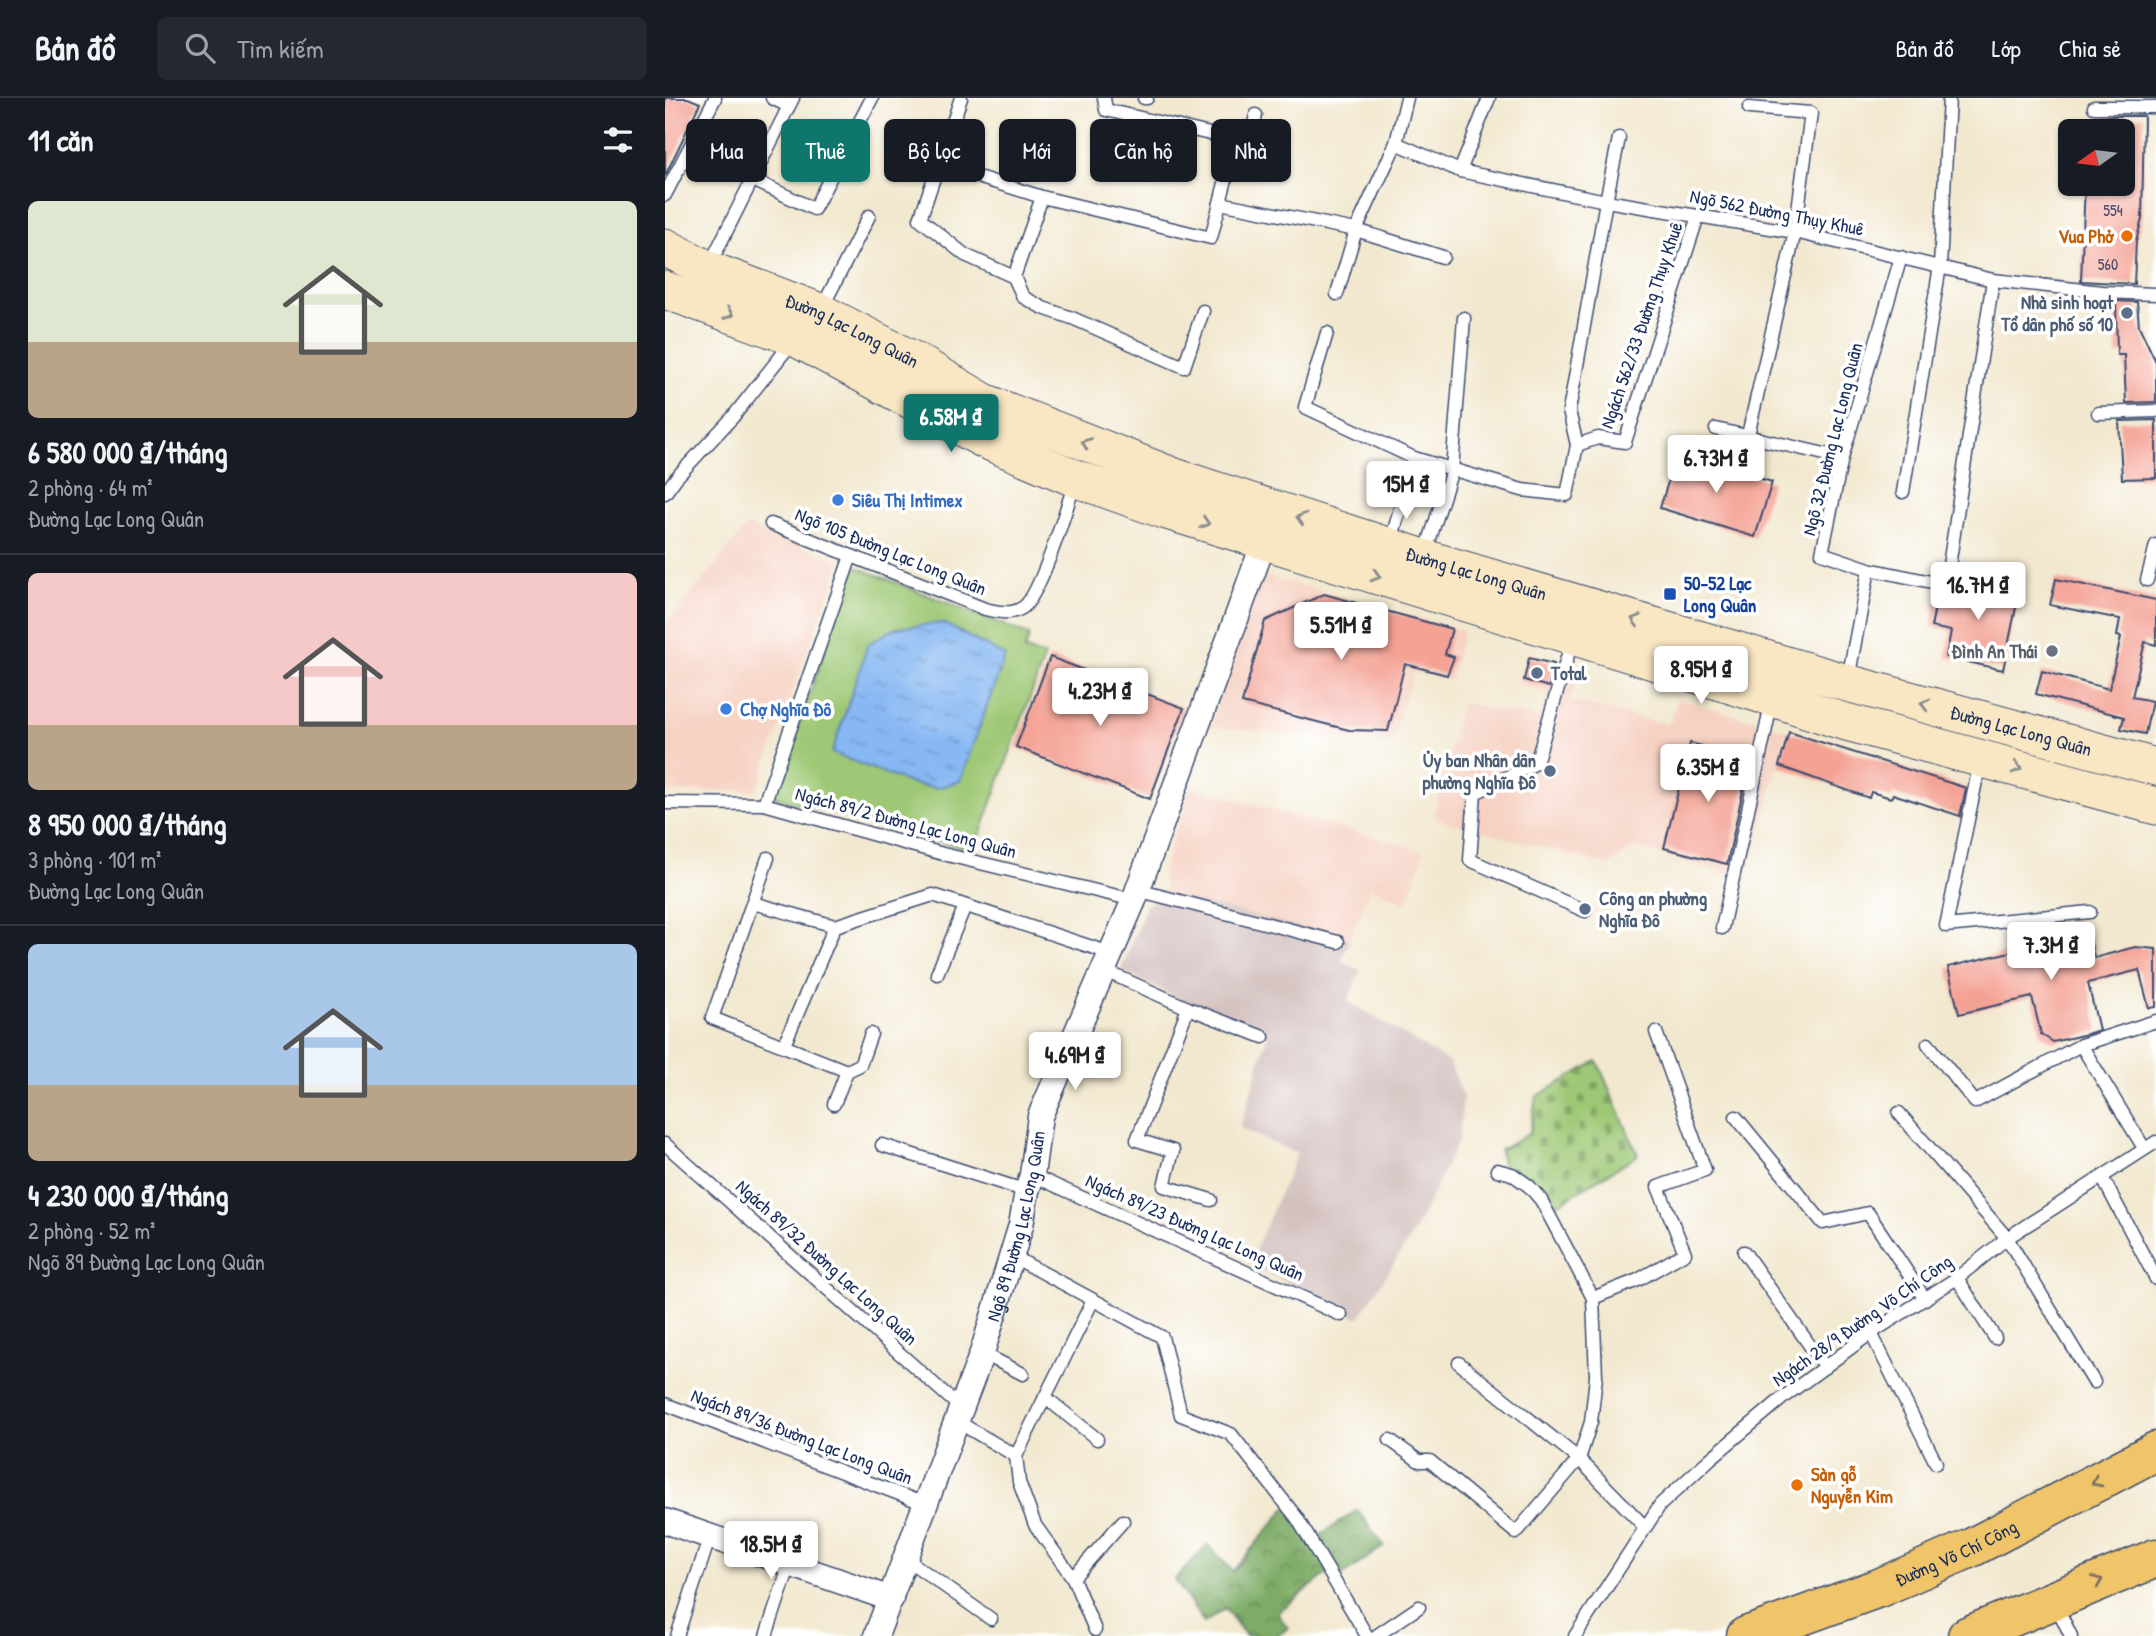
<!DOCTYPE html>
<html lang="vi">
<head>
<meta charset="utf-8">
<style>
  :root { --surface:#171b24; --page:#242831; --text:#f1f3f6; --muted:#9ea1a6; --line:#363941; --accent:#0f766e }
  body { margin:0; font-family:"Patrick Hand",sans-serif; background:var(--page); color:var(--text); height:100vh; display:flex; flex-direction:column; font-size:26px; white-space:nowrap }
  * { box-sizing:border-box; margin:0 }
  p { font-size:23px; color:var(--muted) }
  .icon { flex:none; width:38px; height:38px; fill:none; stroke:currentColor; stroke-width:2; stroke-linecap:round; stroke-linejoin:round }
  .map { position:relative; flex:1; overflow:hidden }
  .side { display:flex; flex-direction:column; background:var(--surface); width:665px }
  .side>* { flex:none }
  .guide { position:absolute; left:21px; top:21px; width:665px; height:63px; display:flex; gap:14px }
  .needle { width:46px; rotate:256deg }
  .buttons { position:absolute; left:1393px; top:21px; display:grid; gap:14px }
  .buttons a { display:grid; place-items:center; width:77px; height:77px; border-radius:10px; background:var(--surface); box-shadow:0 2px 5px #0004; font-size:35px }
  .price { position:absolute; translate:-50% -60px; padding:0 16px; border-radius:7px; background:#fff; color:#222; font-size:23px; line-height:46px; filter:drop-shadow(0 2px 4px #0008) }
  .price::after { content:''; position:absolute; left:50%; top:42px; width:21px; height:16px; margin-left:-10px; background:inherit; clip-path:polygon(0 0,100% 0,50% 100%) }
  .price.current { background:var(--accent); color:#fff }
  ul { padding:0; list-style:none }
  li { display:grid; align-content:center; gap:14px; height:371px; padding:0 28px }
  li+li { border-top:2px solid var(--line) }
  li span { display:grid; place-items:center; height:217px; border-radius:10px; color:#555 }
  li>.icon { margin-inline-start:auto }
  span .icon { width:126px; height:126px; fill:#fffc; stroke-width:1 }
  li b { font-size:30px }
  h2 { display:flex; justify-content:space-between; align-items:center; height:84px; padding:0 28px; font-size:30px }
  .chip { padding:0 24px; border-radius:10px; background:var(--surface); box-shadow:0 2px 5px #0004; font-size:24px; line-height:63px }
  .chip.current { background:var(--accent); color:#fff }
  header { display:flex; align-items:center; gap:42px; box-sizing:border-box; height:98px; padding:0 35px; background:var(--surface); border-bottom:2px solid var(--line) }
  header strong { font-size:33px }
  nav { display:flex; gap:38px; margin-inline-start:auto; font-size:24px }
  .search { width:490px; height:63px; background:var(--page); display:flex; align-items:center; gap:18px; box-sizing:border-box; padding:0 24px; border-radius:10px; color:var(--muted); font-size:26px }
  main { display:flex; flex:1; min-height:0 }
  .map>svg:first-child { display:block }
  .built { fill:#f6d2c3 }
  .industrial { fill:#d1bfbd }
  .forest { fill:url(#forest-crowns); stroke:#4c6e62; stroke-width:2 }
  .cemetery { fill:url(#cemetery-stones); stroke:#5c7c6a; stroke-width:2 }
  .park { fill:#9ec875; stroke:#5c7c6a; stroke-width:2 }
  .water { fill:url(#water-ripples); stroke:#5174a8; stroke-width:2 }
  .building { fill:#f4a294 }
  .lines { fill:none; stroke-linecap:round; stroke-linejoin:round }
  .service-casing { stroke:#3b4b6f; stroke-width:15 }
  .minor-casing { stroke:#3b4b6f; stroke-width:27 }
  .secondary-casing { stroke:#3b4b6f; stroke-width:39 }
  .trunk-casing { stroke:#3b4b6f; stroke-width:41 }
  .service { stroke:#fff; stroke-width:12 }
  .minor { stroke:#fff; stroke-width:24 }
  .secondary { stroke:#f9e7c3; stroke-width:37 }
  .trunk { stroke:#f0c469; stroke-width:38 }
  .oneway { stroke:#8a8b90 }
  .oneway2 { stroke:#7b7263 }
  .food-dot { fill:#e8710a; stroke:#fff; stroke-width:2.5 }
  .service-dot { fill:#5c6f8a; stroke:#fff; stroke-width:2.5 }
  .shop-dot { fill:#3f7fe0; stroke:#fff; stroke-width:2.5 }
  .transit-dot { fill:#1a4fb4; stroke:#fff; stroke-width:2.5 }
  .worship-dot { fill:#6b7280; stroke:#fff; stroke-width:2.5 }
  .labels { text-anchor:middle; stroke-width:7; stroke-linejoin:round; paint-order:stroke }
  .number-label { font-size:16px; fill:#514c6c }
  .street-label { font-size:19px; fill:#1b2f5e; stroke:#fff }
  .food-label { font-size:19px; font-weight:bold; fill:#c56008; stroke:#fff; text-anchor:end }
  .service-label { font-size:19px; font-weight:bold; fill:#4e5e75; stroke:#fff; text-anchor:end }
  .shop-label { font-size:19px; font-weight:bold; fill:#366cbe; stroke:#fff; text-anchor:start }
  .transit-label { font-size:19px; font-weight:bold; fill:#164399; stroke:#fff; text-anchor:start }
  .worship-label { font-size:19px; font-weight:bold; fill:#5b616d; stroke:#fff; text-anchor:end }
</style>
</head>
<body>
<header>
<strong>Bản đồ</strong>
<div class="search"><svg class="icon" aria-label="search" viewBox="0 0 24 24"><circle cx="10" cy="10" r="6"/><path d="M15 15l6 6"/></svg>Tìm kiếm</div>
<nav><a>Bản đồ</a><a>Lớp</a><a>Chia sẻ</a></nav>
</header>
<main>
<section class="side">
<h2>11 căn<svg class="icon" aria-label="filters" viewBox="0 0 24 24"><path d="M4 7h16M4 17h16"/><circle cx="9" cy="7" r="2"/><circle cx="15" cy="17" r="2"/></svg></h2>
<ul>
<li><span style="background:linear-gradient(#dfe7d0 65%,#b9a48a 0)"><svg class="icon" aria-label="home" viewBox="0 0 24 24"><path d="M3 11l9-7 9 7M6 9v11h12V9"/></svg></span><div><b>6 580 000 ₫/tháng</b><p>2 phòng · 64 m²</p><p>Đường Lạc Long Quân</p></div></li>
<li><span style="background:linear-gradient(#f6c9c9 70%,#b9a48a 0)"><svg class="icon" aria-label="home" viewBox="0 0 24 24"><path d="M3 11l9-7 9 7M6 9v11h12V9"/></svg></span><div><b>8 950 000 ₫/tháng</b><p>3 phòng · 101 m²</p><p>Đường Lạc Long Quân</p></div></li>
<li><span style="background:linear-gradient(#a9c7e8 65%,#b9a48a 0)"><svg class="icon" aria-label="home" viewBox="0 0 24 24"><path d="M3 11l9-7 9 7M6 9v11h12V9"/></svg></span><div><b>4 230 000 ₫/tháng</b><p>2 phòng · 52 m²</p><p>Ngõ 89 Đường Lạc Long Quân</p></div></li>
</ul>
</section>
<div class="map">
<svg width="1491" height="1538" viewBox="0 0 1491 1538">
  <defs>
    <pattern id="forest-crowns" width="20" height="18" patternUnits="userSpaceOnUse" patternTransform="scale(1.75)"><rect width="20" height="18" fill="#7eac66"/><path d="M2 6a3 3 0 1 1 6 0M12 15a3 3 0 1 1 6 0" fill="none" stroke="#668c57"/></pattern>
    <pattern id="cemetery-stones" width="16" height="16" patternUnits="userSpaceOnUse" patternTransform="scale(1.75)"><rect width="16" height="16" fill="#9ec875"/><path d="M2 7V4a2 2 0 0 1 4 0v3zM10 15v-3a2 2 0 0 1 4 0v3z" fill="#80a363"/></pattern>
    <pattern id="water-ripples" width="26" height="14" patternUnits="userSpaceOnUse" patternTransform="scale(1.75)"><rect width="26" height="14" fill="#87b8f3"/><path d="M2 4q2-2 4 0t4 0M15 11q2-2 4 0t4 0" fill="none" stroke="#6e96c8"/></pattern>
  </defs>
  <rect width="100%" height="100%" fill="#fff"/>
  <filter id="ink" filterUnits="userSpaceOnUse"><feTurbulence type="fractalNoise" baseFrequency=".0143" numOctaves="2"/><feDisplacementMap in="SourceGraphic" scale="14" xChannelSelector="R" yChannelSelector="G"/><feConvolveMatrix kernelMatrix="1 2 1 2 8 2 1 2 1" color-interpolation-filters="sRGB"/></filter>
  <filter id="wash" filterUnits="userSpaceOnUse"><feTurbulence type="fractalNoise" baseFrequency=".00686" numOctaves="4" result="noise"/><feDisplacementMap in="SourceGraphic" scale="28" xChannelSelector="R" yChannelSelector="G"/><feGaussianBlur stdDeviation="1.57" result="paint"/><feColorMatrix in="noise" values="0 0 0 0 0 0 0 0 0 0 0 0 0 0 0 0 0 1.4 0 .05"/><feComposite in="paint" operator="in"/></filter>
  <g filter="url(#wash)">
    <rect width="100%" height="100%" fill="#f2e8cf"/>
    <g class="built">
      <path d="M82,428L175,463L92,692L0,694V529Z"/>
      <path d="M593,476L798,533L786,582L749,575L725,645L546,629Z"/>
      <path d="M862,556L914,570L906,603L1004,627L1012,601L1123,632L1081,781L970,749L944,767L768,720L796,605L876,620L883,595L853,585Z"/>
      <path d="M526,689L760,753L742,805L706,789L685,841L501,796L497,774Z"/>
    </g>
    <path class="industrial" d="M501,796L685,841L676,863L695,872L683,903L784,964L798,998L794,1041L750,1132L694,1220L584,1166L632,1056L575,1030L603,937L524,906L456,872L481,807Z"/>
    <path class="forest" d="M625,1405L651,1440L692,1412L719,1448L674,1480L667,1472L612,1515L623,1530L612,1538H581L560,1510L539,1525L510,1481L542,1447L568,1473Z"/>
    <path class="cemetery" d="M932,963L973,1057L889,1108L855,1078L837,1067L835,1052L865,1035L871,999Z"/>
    <path class="park" d="M189,468L364,537L360,552L380,558L309,753L109,699Z"/>
    <path class="water" d="M278,525L340,558L295,683L272,690L247,686L167,655L203,546L231,530Z"/>
    <g id="blocks">
      <g class="building">
        <path d="M0,0H23L35,5L0,78Z"/>
        <path d="M1435,18H1479L1477,121L1471,143L1469,186L1416,183L1420,86H1458V33H1436Z"/>
        <path d="M1451,203L1472,204L1474,228L1491,264V304L1461,305L1459,257H1452Z"/>
        <path d="M1491,322V380L1457,381L1454,323Z"/>
        <path d="M1012,355L1107,384L1090,439L995,410Z"/>
        <path d="M1297,478L1355,490L1338,572L1281,559L1286,533L1266,529L1272,499L1292,503Z"/>
        <path d="M1391,481L1491,502V547L1480,544L1467,599L1487,603L1480,636L1456,631L1459,619L1371,596L1377,573L1444,591L1456,539L1452,538L1455,521L1385,507Z"/>
        <path d="M659,496L787,531L780,556L789,559L782,577L740,566L723,633L684,632L577,605L600,523Z"/>
        <path d="M385,559L519,610L485,701L351,649Z"/>
        <path d="M864,560L889,566L884,589L859,582Z"/>
        <path d="M1124,634L1301,690L1295,718L1228,696L1226,700L1206,694L1204,700L1114,668Z"/>
        <path d="M1025,645L1085,660L1062,766L999,750Z"/>
        <path d="M1424,835L1429,860L1470,849L1491,851V909L1484,910L1474,872L1423,885L1434,932L1422,936L1388,944L1376,936L1367,899L1294,916L1283,869Z"/>
      </g>
    </g>
  </g>
  <g filter="url(#ink)">
    <use href="#blocks" fill-opacity="0" stroke="#3b4b6f" stroke-width="2"/>
    <g class="lines">
      <g class="service-casing">
        <g id="service">
          <path d="M107,0L123,8"/>
          <path d="M296,0L255,121L300,157L349,179L358,199L378,210L407,220L519,269L538,213"/>
          <path d="M439,0L441,12L571,42L585,43L591,17"/>
          <path d="M479,0H482"/>
          <path d="M1429,9H1491"/>
          <path d="M731,45L795,73L941,103L1130,134L1328,182L1437,194L1491,196"/>
          <path d="M795,73L824,0"/>
          <path d="M316,80L377,99L546,140L571,42"/>
          <path d="M88,82L149,111L207,0"/>
          <path d="M0,97L50,0"/>
          <path d="M555,105L691,132L778,159"/>
          <path d="M44,168L128,0"/>
          <path d="M349,179L377,99"/>
          <path d="M672,196L691,132L731,45L742,0"/>
          <path d="M157,210L204,118"/>
          <path d="M662,235L640,309L749,360L725,447"/>
          <path d="M1433,315L1491,313"/>
          <path d="M1051,331L1177,360"/>
          <path d="M1083,337L1130,134L1146,15L1084,10"/>
          <path d="M912,347L933,340L960,344L1033,118"/>
          <path d="M749,360L857,392L902,397L912,347L904,313L941,103L954,40"/>
          <path d="M1238,394L1275,168L1284,0"/>
          <path d="M0,395L11,380L67,320L128,243"/>
          <path d="M106,426L320,511C333,514 346,517 357,510C375,500 402,408 410,384"/>
          <path d="M760,456L787,372L799,220"/>
          <path d="M1204,471L1281,487L1328,182"/>
          <path d="M1482,482L1491,447"/>
          <path d="M907,543L871,665L810,695L805,762L920,813"/>
          <path d="M1183,581L1204,471L1157,455L1177,360L1236,159"/>
          <path d="M1315,664L1281,828L1425,814"/>
          <path d="M0,705L99,706L278,756L469,802"/>
          <path d="M99,706L186,458"/>
          <path d="M103,760L47,920L182,973L169,1006"/>
          <path d="M472,792L673,844"/>
          <path d="M88,805L170,828L268,797L445,855"/>
          <path d="M1057,830L1107,603"/>
          <path d="M438,872L523,910L598,939"/>
          <path d="M272,876L300,808"/>
          <path d="M523,910L472,1042L508,1053L499,1088L546,1102"/>
          <path d="M1263,946L1310,1004L1416,947L1491,923"/>
          <path d="M119,947L170,828"/>
          <path d="M1416,947L1479,1050"/>
          <path d="M182,973L195,967L206,936"/>
          <path d="M1234,1015L1342,1140L1429,1284"/>
          <path d="M1071,1019L1158,1125L1203,1115L1260,1201"/>
          <path d="M0,1046L297,1311"/>
          <path d="M217,1047L362,1093"/>
          <path d="M367,1077L676,1217"/>
          <path d="M1437,1079L1491,1181"/>
          <path d="M1079,1154L1160,1269"/>
          <path d="M347,1158L497,1239L516,1317L566,1336L632,1420L702,1538"/>
          <path d="M1292,1180L1330,1240"/>
          <path d="M928,1200L973,1182L1020,1155L993,1089L1040,1072L991,934"/>
          <path d="M1206,1235L1271,1365"/>
          <path d="M317,1255L358,1276"/>
          <path d="M794,1265L914,1361L980,1429"/>
          <path d="M380,1299L432,1341"/>
          <path d="M0,1306L260,1406"/>
          <path d="M293,1324L351,1358L428,1202"/>
          <path d="M725,1342L754,1363H765L851,1435L914,1361L926,1324L931,1279L928,1200L876,1102L864,1088L847,1076L832,1072"/>
          <path d="M351,1358L354,1384L370,1427L408,1480L430,1532"/>
          <path d="M240,1460L326,1521"/>
          <path d="M408,1480L458,1423"/>
          <path d="M1391,1507L1406,1538"/>
          <path d="M12,1538L45,1438"/>
          <path d="M101,1538L125,1466"/>
          <path d="M711,1538L754,1509"/>
          <path d="M910,1538L995,1407L1045,1361L1120,1298L1206,1235L1292,1180L1342,1140L1491,1044"/>
        </g>
      </g>
      <g class="minor-casing">
        <g id="minor">
          <path d="M0,1423L226,1501"/>
          <path id="s1" d="M211,1538L317,1255L356,1127L362,1093L367,1077L375,1018L469,802L599,444"/>
        </g>
      </g>
      <g class="secondary-casing">
        <g id="secondary">
          <path id="s2" d="M0,149L42,171L155,214L250,263L319,304L507,378L759,460L1182,585L1491,669"/>
          <path d="M0,192L131,240L320,342L412,381L496,411L1108,600L1174,622L1491,708"/>
        </g>
      </g>
      <g class="trunk-casing">
        <g id="trunk">
          <path id="s3" d="M1081,1538L1214,1490L1308,1449L1491,1353"/>
          <path d="M1302,1538L1491,1460"/>
        </g>
      </g>
      <use href="#service" class="service"/>
      <use href="#minor" class="minor"/>
      <use href="#secondary" class="secondary"/>
      <use href="#trunk" class="trunk"/>
    </g>
    <defs><path id="oneway-chevron" d="M-2-3.5L2.5 0L-2 3.5" fill="none" stroke-width="1.6" stroke-linecap="round" stroke-linejoin="round" transform="scale(1.75)"/></defs>
    <g class="oneway">
      <use href="#oneway-chevron" transform="translate(64 216) rotate(20)"/>
      <use href="#oneway-chevron" transform="translate(421 345) rotate(-158)"/>
      <use href="#oneway-chevron" transform="translate(636 420) rotate(-163)"/>
      <use href="#oneway-chevron" transform="translate(540 425) rotate(18)"/>
      <use href="#oneway-chevron" transform="translate(711 478) rotate(17)"/>
      <use href="#oneway-chevron" transform="translate(971 522) rotate(-163)"/>
      <use href="#oneway-chevron" transform="translate(1260 606) rotate(-165)"/>
      <use href="#oneway-chevron" transform="translate(1352 670) rotate(15)"/>
    </g>
    <g class="oneway2">
      <use href="#oneway-chevron" transform="translate(1431 1384) rotate(152)"/>
      <use href="#oneway-chevron" transform="translate(1433 1483) rotate(-23)"/>
    </g>
  </g>
  <g class="food-dot">
    <circle cx="1462" cy="138" r="7"/>
    <circle cx="1132" cy="1387" r="7"/>
  </g>
  <g class="service-dot">
    <circle cx="1462" cy="215" r="7"/>
    <circle cx="872" cy="575" r="7"/>
    <circle cx="885" cy="673" r="7"/>
    <circle cx="920" cy="811" r="7"/>
  </g>
  <g class="shop-dot">
    <circle cx="173" cy="402" r="7"/>
    <circle cx="61" cy="611" r="7"/>
  </g>
  <rect class="transit-dot" x="998" y="489" width="14" height="14" rx="3.5"/>
  <circle class="worship-dot" cx="1387" cy="553" r="7"/>
  <g class="labels">
    <g class="number-label">
      <text x="1448" y="118">554</text>
      <text x="1443" y="172">560</text>
    </g>
    <g class="street-label">
      <text transform="translate(1112 114) rotate(11)" y="7">Ngõ 562 Đường Thụy Khuê</text>
      <text transform="translate(976 227) rotate(-71)" y="7">Ngách 562/33 Đường Thụy Khuê</text>
      <text dy="7" stroke="none"><textPath href="#s2" startOffset="205">Đường Lạc Long Quân</textPath></text>
      <text transform="translate(1167 341) rotate(-76)" y="7">Ngõ 32 Đường Lạc Long Quân</text>
      <text transform="translate(226 453) rotate(22)" y="7">Ngõ 105 Đường Lạc Long Quân</text>
      <text dy="7" stroke="none"><textPath href="#s2" startOffset="877">Đường Lạc Long Quân</textPath></text>
      <text dy="7" stroke="none"><textPath href="#s2" startOffset="1444">Đường Lạc Long Quân</textPath></text>
      <text transform="translate(241 724) rotate(15)" y="7">Ngách 89/2 Đường Lạc Long Quân</text>
      <text dy="7" stroke="none"><textPath href="#s1" startOffset="434">Ngõ 89 Đường Lạc Long Quân</textPath></text>
      <text transform="translate(530 1129) rotate(24)" y="7">Ngách 89/23 Đường Lạc Long Quân</text>
      <text transform="translate(162 1164) rotate(42)" y="7">Ngách 89/32 Đường Lạc Long Quân</text>
      <text transform="translate(1197 1222) rotate(-35)" y="7">Ngách 28/9 Đường Võ Chí Công</text>
      <text transform="translate(137 1338) rotate(21)" y="7">Ngách 89/36 Đường Lạc Long Quân</text>
      <text dy="7" stroke="none"><textPath href="#s3" startOffset="226">Đường Võ Chí Công</textPath></text>
    </g>
    <g class="food-label">
      <text x="1448" y="145">Vua Phở</text>
      <text x="1146" y="1383" text-anchor="start">Sàn gỗ<tspan x="1146" dy="22">Nguyễn Kim</tspan></text>
    </g>
    <g class="service-label">
      <text x="1448" y="211">Nhà sinh hoạt<tspan x="1448" dy="22">Tổ dân phố số 10</tspan></text>
      <text x="886" y="582" text-anchor="start">Total</text>
      <text x="871" y="669">Ủy ban Nhân dân<tspan x="871" dy="22">phường Nghĩa Đô</tspan></text>
      <text x="934" y="807" text-anchor="start">Công an phường<tspan x="934" dy="22">Nghĩa Đô</tspan></text>
    </g>
    <g class="shop-label">
      <text x="187" y="409">Siêu Thị Intimex</text>
      <text x="75" y="618">Chợ Nghĩa Đô</text>
    </g>
    <g class="transit-label">
      <text x="1019" y="492">50-52 Lạc<tspan x="1019" dy="22">Long Quân</tspan></text>
    </g>
    <g class="worship-label">
      <text x="1373" y="560">Đình An Thái</text>
    </g>
  </g>
</svg>
<div class="buttons">
<a><svg class="needle" viewBox="-14 -14 28 28"><path d="M0-13l5 13h-10z" fill="#e53935"/><path d="M0 13l5-13h-10z" fill="#9ea1a6"/></svg></a>
</div>
<b class="price current" style="left:286px;top:356px">6.58M ₫</b>
<b class="price" style="left:1051px;top:397px">6.73M ₫</b>
<b class="price" style="left:741px;top:423px">15M ₫</b>
<b class="price" style="left:1313px;top:524px">16.7M ₫</b>
<b class="price" style="left:676px;top:564px">5.51M ₫</b>
<b class="price" style="left:1036px;top:608px">8.95M ₫</b>
<b class="price" style="left:435px;top:630px">4.23M ₫</b>
<b class="price" style="left:1043px;top:706px">6.35M ₫</b>
<b class="price" style="left:1386px;top:884px">7.3M ₫</b>
<b class="price" style="left:410px;top:994px">4.69M ₫</b>
<b class="price" style="left:106px;top:1483px">18.5M ₫</b>
<div class="guide">
<a class="chip">Mua</a>
<a class="chip current">Thuê</a>
<a class="chip">Bộ lọc</a>
<a class="chip">Mới</a>
<a class="chip">Căn hộ</a>
<a class="chip">Nhà</a>
</div>
</div>
</main>
</body>
</html>
